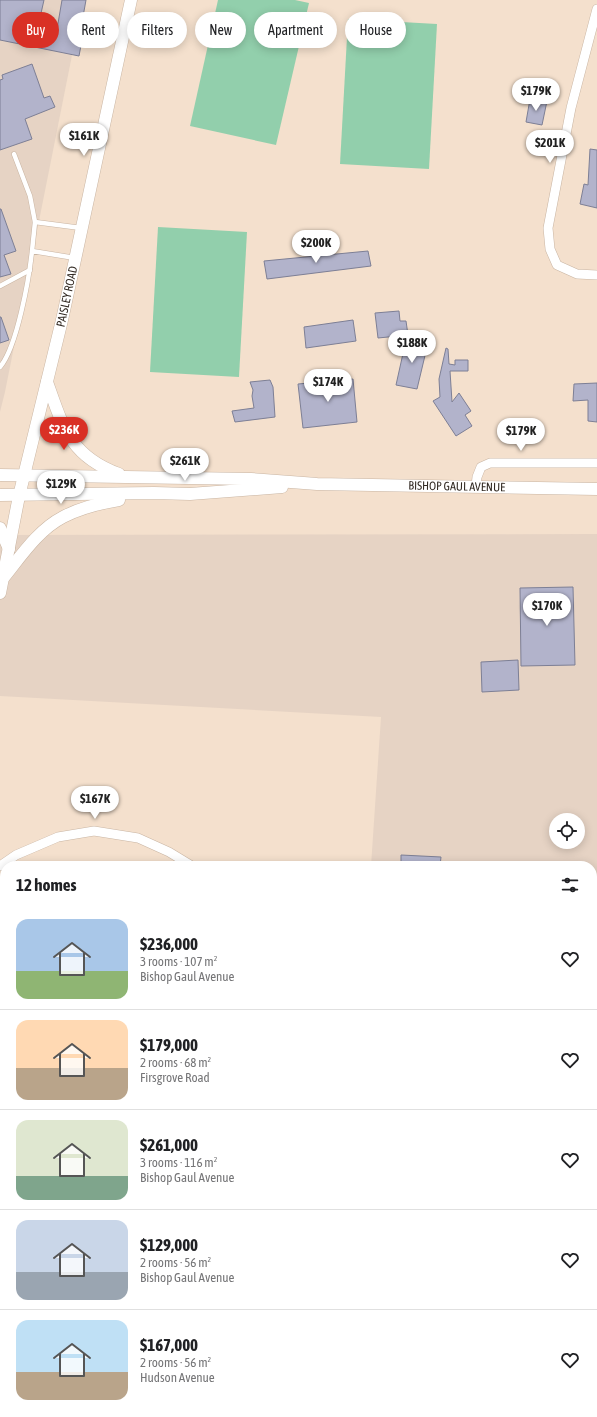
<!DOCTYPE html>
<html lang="en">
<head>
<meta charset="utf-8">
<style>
  :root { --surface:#fff; --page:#f6f6f6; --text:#202124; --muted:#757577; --line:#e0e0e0; --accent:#d93025 }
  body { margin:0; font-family:"Asap Condensed",sans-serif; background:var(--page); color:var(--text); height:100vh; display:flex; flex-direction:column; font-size:15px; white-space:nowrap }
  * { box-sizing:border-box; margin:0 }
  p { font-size:13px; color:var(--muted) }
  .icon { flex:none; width:22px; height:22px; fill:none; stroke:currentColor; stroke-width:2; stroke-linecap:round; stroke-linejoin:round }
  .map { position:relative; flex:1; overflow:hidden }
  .panel { position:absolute; left:0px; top:861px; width:597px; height:556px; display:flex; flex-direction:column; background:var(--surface); border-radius:16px 16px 0 0; box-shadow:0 2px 10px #0003 }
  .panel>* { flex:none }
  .guide { position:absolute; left:12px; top:12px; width:573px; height:36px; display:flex; gap:8px }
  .controls { position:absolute; left:549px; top:813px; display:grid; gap:8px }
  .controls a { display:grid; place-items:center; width:36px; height:36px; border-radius:50%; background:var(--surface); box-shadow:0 2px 10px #0003; font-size:20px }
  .price { position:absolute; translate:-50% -34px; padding:0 9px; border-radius:14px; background:#fff; color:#222; font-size:13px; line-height:26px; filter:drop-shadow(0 1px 2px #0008) }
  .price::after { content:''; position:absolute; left:50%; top:24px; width:12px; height:9px; margin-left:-6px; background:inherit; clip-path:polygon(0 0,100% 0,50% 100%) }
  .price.active { background:var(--accent); color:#fff }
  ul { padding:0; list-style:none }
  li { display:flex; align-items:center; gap:12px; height:100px; padding:0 16px }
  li+li { border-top:1px solid var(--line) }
  li span { display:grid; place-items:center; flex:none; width:112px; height:80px; border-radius:12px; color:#555 }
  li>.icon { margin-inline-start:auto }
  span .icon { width:48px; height:48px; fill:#fffc; stroke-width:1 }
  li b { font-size:17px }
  h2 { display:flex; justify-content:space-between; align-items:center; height:48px; padding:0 16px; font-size:17px }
  .tag { padding:0 14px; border-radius:18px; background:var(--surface); box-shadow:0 2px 10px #0003; font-size:14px; line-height:36px }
  .tag.active { background:var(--accent); color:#fff }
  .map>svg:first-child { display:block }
  .industrial { fill:#e6d3c4; fill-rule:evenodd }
  .green { fill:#92cfac }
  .building { fill:#b2b3cb; stroke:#7d7f95 }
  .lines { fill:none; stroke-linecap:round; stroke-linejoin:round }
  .service-casing { stroke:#c9b5a3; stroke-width:5.5 }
  .minor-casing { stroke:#c9b5a3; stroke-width:10 }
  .secondary-casing { stroke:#c9b5a3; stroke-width:13 }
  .path { stroke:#ab9b8d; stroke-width:2; stroke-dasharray:3 3; stroke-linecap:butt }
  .service { stroke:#fff; stroke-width:4.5 }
  .minor { stroke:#fff; stroke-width:9 }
  .secondary { stroke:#fff; stroke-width:12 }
  .labels { text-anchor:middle; stroke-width:3.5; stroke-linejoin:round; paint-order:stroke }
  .street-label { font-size:12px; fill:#312922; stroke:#f4e0cd }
</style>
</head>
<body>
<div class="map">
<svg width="597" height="1417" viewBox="0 0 597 1417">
  <rect width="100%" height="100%" fill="#f4e0cd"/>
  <g class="industrial">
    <path d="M0,0H83L5,392L0,412Z"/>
    <path d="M597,534V1002L592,1003V866H371L381,717L0,696V535ZM556,820H578V842H556Z"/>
    <path d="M597,1280V1417H286L285,1412H592V1281Z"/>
  </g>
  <g class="green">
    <path d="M218,0H295L309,3L276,145L190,126Z"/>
    <path d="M348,19L437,24L429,169L340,164Z"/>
    <path d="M158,227L247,232L239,377L150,372Z"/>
    <path d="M5,950V1412H285L286,1417H0V951Z"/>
    <path d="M597,1002V1280L592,1281V1003Z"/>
  </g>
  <g class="building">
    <path d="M0,0H44L37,31L56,35L62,0H86L79,39L82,40L79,56L0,40Z"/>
    <path d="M32,64L44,98L50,96L55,107L25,119L32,139L0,150V80L3,79L2,75Z"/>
    <path d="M530,99L547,101L542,125L526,122Z"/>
    <path d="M590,149L597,150V208L580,204L584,184L588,185Z"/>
    <path d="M0,209H1L16,251L4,255L11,274L0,277Z"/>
    <path d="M368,251L371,266L267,279L264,261Z"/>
    <path d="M399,311L400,321H406L408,335L378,338L375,313Z"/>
    <path d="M0,317H1L9,340L0,343Z"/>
    <path d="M353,320L356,341L306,348L304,327Z"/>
    <path d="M406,340L428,343L417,389L396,385Z"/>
    <path d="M446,348L448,349L449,364L455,365V360H468V371H450L452,402L459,393L471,411L465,415L472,426L456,436L433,401L440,397L439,379Z"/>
    <path d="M353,379L357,422L303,428L298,384Z"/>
    <path d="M270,380L273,387L275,417L235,422L232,411L254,408L252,396L253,390L250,382Z"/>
    <path d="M597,383V422L588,421V400L573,401L574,384Z"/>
    <path d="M573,587L575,665L521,666L520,588Z"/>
    <path d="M518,660L519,690L482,692L481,662Z"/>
    <path d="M401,855L441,857L440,866H401Z"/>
  </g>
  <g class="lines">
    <g class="service-casing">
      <g id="service">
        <path d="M14,154L30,196L35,222L32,251"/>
        <path d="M35,222L81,228"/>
        <path d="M0,286L30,270"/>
        <path d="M0,367C17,347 29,279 32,251L75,258"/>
        <path d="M592,1080L597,1079"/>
      </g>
    </g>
    <g class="minor-casing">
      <g id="minor">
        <path d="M597,9L571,108L548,228L550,249L557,265L577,274L597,275"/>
        <path d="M476,486L477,477L481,467L490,463H597"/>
        <path d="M0,866L16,855L58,837L94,831L138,838L169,852L192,866"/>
        <path d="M592,983L597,982"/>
        <path d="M302,1412L303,1417"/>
        <path d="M546,1412L547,1417"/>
      </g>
    </g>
    <g class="secondary-casing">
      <g id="secondary">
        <path d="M47,382C63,427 70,456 119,474"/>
        <path id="s1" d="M0,475L251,479L317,484L597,489"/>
        <path d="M0,495L154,493L190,494L282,487"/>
        <path d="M0,528L9,549"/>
        <path d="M4,577C21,556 38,530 63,517C80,508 101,503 119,500"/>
        <path id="s2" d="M0,593L19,496L62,320L131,0"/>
      </g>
    </g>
    <path class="path" d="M0,940L5,938"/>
    <use href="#service" class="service"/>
    <use href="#minor" class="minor"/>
    <use href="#secondary" class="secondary"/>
  </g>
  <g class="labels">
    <g class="street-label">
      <text dy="4" stroke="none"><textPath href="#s2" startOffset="304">PAISLEY ROAD</textPath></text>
      <text dy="4" stroke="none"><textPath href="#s1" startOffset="457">BISHOP GAUL AVENUE</textPath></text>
    </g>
  </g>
</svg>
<div class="controls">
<a><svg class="icon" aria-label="locate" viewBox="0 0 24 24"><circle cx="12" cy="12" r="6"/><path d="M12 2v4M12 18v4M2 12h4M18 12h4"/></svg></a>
</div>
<b class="price" style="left:536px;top:112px">$179K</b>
<b class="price" style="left:84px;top:157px">$161K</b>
<b class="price" style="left:550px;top:164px">$201K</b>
<b class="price" style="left:316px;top:264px">$200K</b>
<b class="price" style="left:412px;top:364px">$188K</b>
<b class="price" style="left:328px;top:403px">$174K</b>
<b class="price active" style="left:64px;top:451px">$236K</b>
<b class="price" style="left:521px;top:452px">$179K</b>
<b class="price" style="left:185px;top:482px">$261K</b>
<b class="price" style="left:61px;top:505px">$129K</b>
<b class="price" style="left:547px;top:627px">$170K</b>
<b class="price" style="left:95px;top:820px">$167K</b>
<div class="guide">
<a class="tag active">Buy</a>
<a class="tag">Rent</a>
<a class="tag">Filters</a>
<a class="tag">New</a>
<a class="tag">Apartment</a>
<a class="tag">House</a>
</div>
<section class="panel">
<h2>12 homes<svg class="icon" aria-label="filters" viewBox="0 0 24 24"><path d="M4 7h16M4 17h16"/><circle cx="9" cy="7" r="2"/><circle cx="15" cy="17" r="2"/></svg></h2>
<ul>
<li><span style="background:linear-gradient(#a9c7e8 65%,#8fb573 0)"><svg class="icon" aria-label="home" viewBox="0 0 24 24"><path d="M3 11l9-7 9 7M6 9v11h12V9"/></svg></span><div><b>$236,000</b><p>3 rooms · 107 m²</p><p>Bishop Gaul Avenue</p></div><svg class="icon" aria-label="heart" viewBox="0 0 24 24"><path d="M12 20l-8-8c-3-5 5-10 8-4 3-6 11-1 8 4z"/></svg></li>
<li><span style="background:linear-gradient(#ffd9b3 60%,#b9a48a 0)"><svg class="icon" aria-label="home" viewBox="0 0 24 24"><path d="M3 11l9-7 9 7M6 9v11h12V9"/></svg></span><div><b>$179,000</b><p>2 rooms · 68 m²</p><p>Firsgrove Road</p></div><svg class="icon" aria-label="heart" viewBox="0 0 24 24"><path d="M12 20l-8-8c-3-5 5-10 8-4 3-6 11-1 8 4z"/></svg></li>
<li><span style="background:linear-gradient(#dfe7d0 70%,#7fa58c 0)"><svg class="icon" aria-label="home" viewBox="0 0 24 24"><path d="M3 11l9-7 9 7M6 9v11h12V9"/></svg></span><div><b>$261,000</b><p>3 rooms · 116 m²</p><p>Bishop Gaul Avenue</p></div><svg class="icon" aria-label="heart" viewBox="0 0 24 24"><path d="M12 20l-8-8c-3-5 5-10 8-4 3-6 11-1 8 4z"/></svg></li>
<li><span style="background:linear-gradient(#c9d6e8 65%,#9aa5b1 0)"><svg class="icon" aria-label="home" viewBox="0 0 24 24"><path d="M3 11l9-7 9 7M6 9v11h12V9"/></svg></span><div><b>$129,000</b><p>2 rooms · 56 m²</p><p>Bishop Gaul Avenue</p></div><svg class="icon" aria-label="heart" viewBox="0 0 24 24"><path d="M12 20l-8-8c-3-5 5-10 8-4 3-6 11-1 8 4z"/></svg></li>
<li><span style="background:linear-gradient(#bfe0f5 65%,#b9a48a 0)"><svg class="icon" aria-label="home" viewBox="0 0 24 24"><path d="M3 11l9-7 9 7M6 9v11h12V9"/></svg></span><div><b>$167,000</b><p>2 rooms · 56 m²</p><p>Hudson Avenue</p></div><svg class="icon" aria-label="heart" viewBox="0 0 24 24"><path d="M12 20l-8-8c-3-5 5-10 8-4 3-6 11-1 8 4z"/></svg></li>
</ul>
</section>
</div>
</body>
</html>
